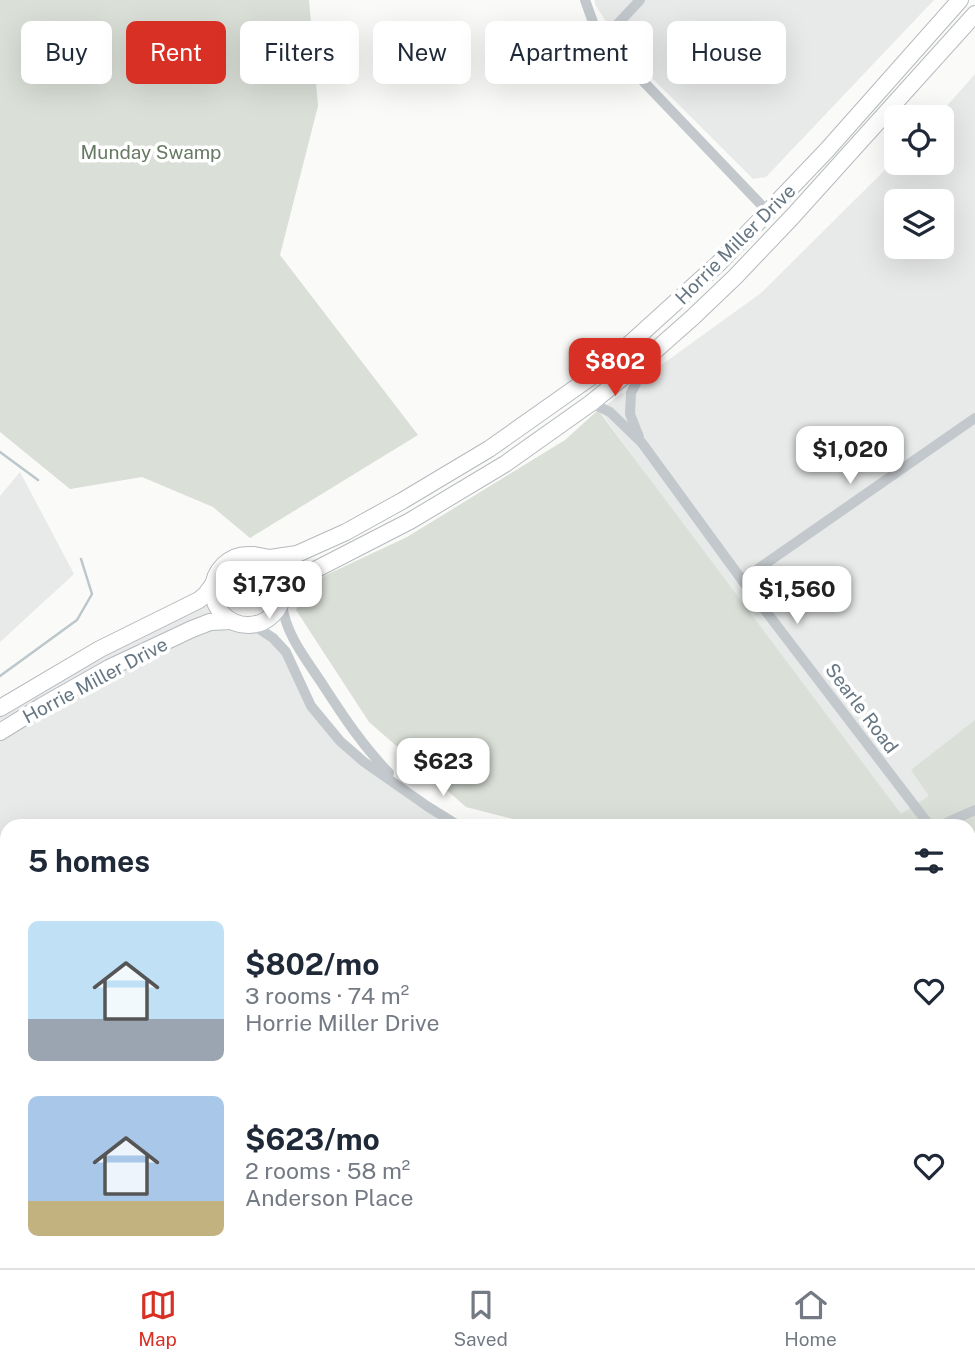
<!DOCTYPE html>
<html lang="en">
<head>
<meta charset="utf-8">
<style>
  :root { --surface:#fff; --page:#f6f6f7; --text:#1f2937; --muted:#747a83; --line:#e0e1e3; --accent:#d93025 }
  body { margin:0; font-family:"Public Sans",sans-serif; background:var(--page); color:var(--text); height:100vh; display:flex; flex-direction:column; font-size:26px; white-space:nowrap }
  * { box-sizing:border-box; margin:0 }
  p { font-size:23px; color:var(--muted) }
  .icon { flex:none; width:38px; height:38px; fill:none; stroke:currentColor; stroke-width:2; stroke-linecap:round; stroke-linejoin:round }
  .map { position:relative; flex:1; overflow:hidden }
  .sheet { position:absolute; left:0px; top:819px; width:976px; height:450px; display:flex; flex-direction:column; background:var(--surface); border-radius:21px 21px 0 0; box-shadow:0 7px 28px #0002 }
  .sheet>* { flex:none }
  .top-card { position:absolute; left:21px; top:21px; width:934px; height:63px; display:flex; gap:14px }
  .tools { position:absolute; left:884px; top:105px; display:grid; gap:14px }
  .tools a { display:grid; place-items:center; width:70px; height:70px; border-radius:10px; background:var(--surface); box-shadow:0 7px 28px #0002; font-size:35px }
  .price { position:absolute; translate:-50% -60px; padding:0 16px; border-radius:14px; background:#fff; color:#222; font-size:23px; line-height:46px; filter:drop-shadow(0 2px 4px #0008) }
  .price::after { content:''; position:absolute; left:50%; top:42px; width:21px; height:16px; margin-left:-10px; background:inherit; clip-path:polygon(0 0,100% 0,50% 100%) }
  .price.on { background:var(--accent); color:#fff }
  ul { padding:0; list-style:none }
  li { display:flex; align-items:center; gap:21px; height:175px; padding:0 28px }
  li span { display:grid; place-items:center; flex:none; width:196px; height:140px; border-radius:10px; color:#555 }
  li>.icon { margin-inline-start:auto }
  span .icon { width:84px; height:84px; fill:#fffc; stroke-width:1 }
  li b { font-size:30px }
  h2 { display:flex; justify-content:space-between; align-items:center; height:84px; padding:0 28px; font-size:30px }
  .pill { padding:0 24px; border-radius:10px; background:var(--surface); box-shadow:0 7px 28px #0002; font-size:24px; line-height:63px }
  .pill.on { background:var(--accent); color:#fff }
  .tabs { display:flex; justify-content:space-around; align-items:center; height:98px; border-top:2px solid var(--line); background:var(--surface); font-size:19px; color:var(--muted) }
  .tabs a { display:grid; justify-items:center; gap:4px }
  .tabs .on { color:var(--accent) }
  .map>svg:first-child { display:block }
  .built { fill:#e8e9e9; fill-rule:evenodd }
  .green { fill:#dadfd7 }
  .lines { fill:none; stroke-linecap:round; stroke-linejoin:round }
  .stream { stroke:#bbc7cb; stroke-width:2.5 }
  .primary-casing { stroke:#b5babe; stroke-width:18 }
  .motorway-casing { stroke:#b4b9bd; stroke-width:21 }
  .minor { stroke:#c3c8cc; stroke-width:10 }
  .primary { stroke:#fff; stroke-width:16 }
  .motorway { stroke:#fff; stroke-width:19 }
  .labels { text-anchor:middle; stroke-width:7; stroke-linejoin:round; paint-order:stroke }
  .park-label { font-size:19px; fill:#687a64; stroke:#fff }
  .street-label { font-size:19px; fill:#657683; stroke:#fff }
</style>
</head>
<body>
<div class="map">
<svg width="975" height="1268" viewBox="0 0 975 1268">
  <rect width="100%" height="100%" fill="#fafaf8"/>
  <g class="built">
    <path d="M594,0H934L766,177L753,179L626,52L596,6Z"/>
    <path d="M975,74V824L970,826H612L729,588L599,410L761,293L896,159V163H942V117H937ZM896,201H942V247H896Z"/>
    <path d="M20,472L74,574L0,642V496Z"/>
    <path d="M213,594L216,605L222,615L242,625H253L273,638L329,730L459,826H7V1262H970V1102L975,1106V1268H0V698L97,642L145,617L178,604Z"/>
  </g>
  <g class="green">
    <path d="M0,0H309L318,106L280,255L418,435L250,538L213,507L142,477L70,489L0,432Z"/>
    <path d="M598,410L901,814L929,796L911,770L975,720V1045L970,1042V826H541L466,807L369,722L296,610L309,583L407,537L565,440Z"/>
    <path d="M7,1184V1262H109L115,1268H0V1188Z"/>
    <path d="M169,1262H225L217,1268H174Z"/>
    <path d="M343,1262H504L479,1268H335Z"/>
    <path d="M712,1262H856L861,1268H712Z"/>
  </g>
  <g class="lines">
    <g class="stream">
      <path d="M0,452L38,480"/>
      <path d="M0,676L77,620L92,594L81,559"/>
      <path d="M137,1262L143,1268"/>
    </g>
    <g class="primary-casing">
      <g id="primary">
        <circle cx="248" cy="590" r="35"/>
        <path d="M254,555L270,558L297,554L346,532L402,501L489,449L591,377L634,340L719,263L827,150L960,0"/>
        <path d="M283,594L303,576L410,521L505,464L591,403L649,356L692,318L735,277L793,216L975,14"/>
        <path d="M0,708L100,649L199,600L206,594L214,583"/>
        <path d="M0,732L42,706L109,668L192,629L210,622L231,621"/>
      </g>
    </g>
    <g class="motorway-casing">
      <g id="motorway">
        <path d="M970,1081L975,1085"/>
        <path d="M970,1102L975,1106"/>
        <path d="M0,1109L7,1105"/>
        <path d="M0,1131L7,1126"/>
      </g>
    </g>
    <g class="minor">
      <path d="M585,0L594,25L600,36L768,212"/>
      <path d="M600,36L612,30L640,0"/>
      <path d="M591,403L610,412L642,443L742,580L930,826"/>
      <path d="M639,437L630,414L631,393L647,361"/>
      <path d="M742,580L975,418"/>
      <path d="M282,603C285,634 306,659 323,685C343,716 363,746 389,773"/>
      <path d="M253,625L273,638L286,652L311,706L340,741L364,762L427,806L459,826"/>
      <path d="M939,826L975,810"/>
    </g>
    <use href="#primary" class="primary"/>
    <use href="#motorway" class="motorway"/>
  </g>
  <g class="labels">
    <g class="park-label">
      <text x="151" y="159">Munday Swamp</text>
    </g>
    <g class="street-label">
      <text transform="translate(735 244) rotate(-45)" y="7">Horrie Miller Drive</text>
      <text transform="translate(95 680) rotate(-28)" y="7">Horrie Miller Drive</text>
      <text transform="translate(862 708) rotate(53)" y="7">Searle Road</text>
    </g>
  </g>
</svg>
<div class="tools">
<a><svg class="icon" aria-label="locate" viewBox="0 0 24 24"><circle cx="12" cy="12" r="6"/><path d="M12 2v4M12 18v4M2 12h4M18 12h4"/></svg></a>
<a><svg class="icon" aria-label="layers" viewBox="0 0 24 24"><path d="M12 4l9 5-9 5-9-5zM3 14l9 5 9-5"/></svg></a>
</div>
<b class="price on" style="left:615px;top:398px">$802</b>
<b class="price" style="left:850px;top:486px">$1,020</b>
<b class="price" style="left:269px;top:621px">$1,730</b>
<b class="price" style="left:797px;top:626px">$1,560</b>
<b class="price" style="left:443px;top:798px">$623</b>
<div class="top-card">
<a class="pill">Buy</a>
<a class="pill on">Rent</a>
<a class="pill">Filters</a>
<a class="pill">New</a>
<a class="pill">Apartment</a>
<a class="pill">House</a>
</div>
<section class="sheet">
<h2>5 homes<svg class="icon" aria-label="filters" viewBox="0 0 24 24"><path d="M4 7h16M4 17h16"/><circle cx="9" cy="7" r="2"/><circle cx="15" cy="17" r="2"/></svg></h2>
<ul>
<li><span style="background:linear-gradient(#bfe0f5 70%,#9aa5b1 0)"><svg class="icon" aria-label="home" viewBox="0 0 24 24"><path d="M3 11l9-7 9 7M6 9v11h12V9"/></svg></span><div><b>$802/mo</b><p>3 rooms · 74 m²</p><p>Horrie Miller Drive</p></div><svg class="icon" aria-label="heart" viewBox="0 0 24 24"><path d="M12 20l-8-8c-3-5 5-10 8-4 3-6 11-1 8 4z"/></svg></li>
<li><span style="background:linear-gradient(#a9c7e8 75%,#c2b280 0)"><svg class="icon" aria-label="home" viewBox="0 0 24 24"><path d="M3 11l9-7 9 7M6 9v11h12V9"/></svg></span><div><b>$623/mo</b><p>2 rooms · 58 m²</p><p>Anderson Place</p></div><svg class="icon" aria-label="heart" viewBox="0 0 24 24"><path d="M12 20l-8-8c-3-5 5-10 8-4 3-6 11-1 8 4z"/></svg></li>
</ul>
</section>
</div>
<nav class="tabs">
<a class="on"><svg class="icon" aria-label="map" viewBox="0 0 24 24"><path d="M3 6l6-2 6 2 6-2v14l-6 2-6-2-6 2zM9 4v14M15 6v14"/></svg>Map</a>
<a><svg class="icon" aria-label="saved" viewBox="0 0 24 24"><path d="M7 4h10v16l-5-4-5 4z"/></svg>Saved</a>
<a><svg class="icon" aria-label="home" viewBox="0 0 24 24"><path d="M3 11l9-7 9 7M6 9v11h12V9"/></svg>Home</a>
</nav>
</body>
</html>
